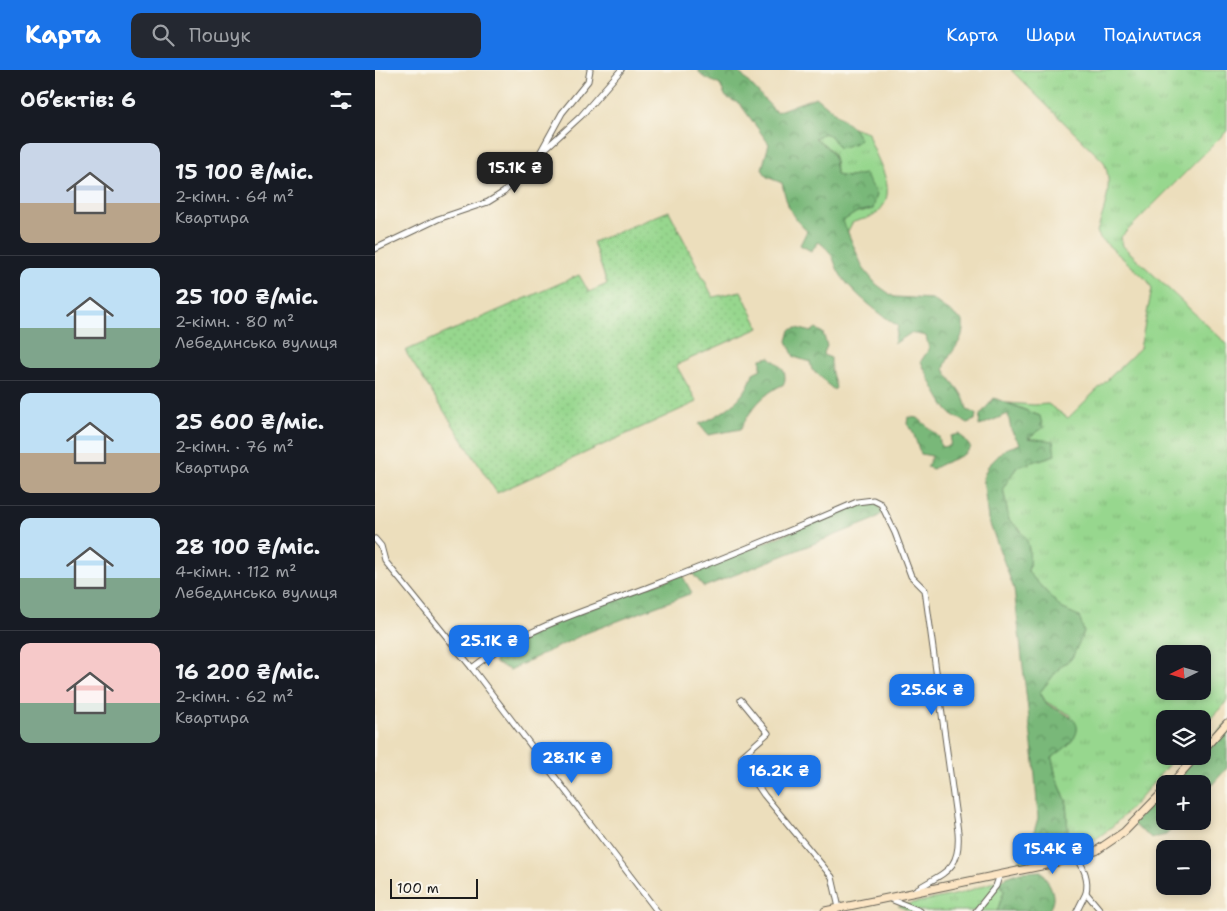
<!DOCTYPE html>
<html lang="uk">
<head>
<meta charset="utf-8">
<style>
  :root { --surface:#171b24; --page:#242831; --text:#f1f3f6; --muted:#9ea1a6; --line:#363941; --accent:#1a73e8 }
  body { margin:0; font-family:"Shantell Sans",sans-serif; background:var(--page); color:var(--text); height:100vh; display:flex; flex-direction:column; font-size:19px; white-space:nowrap }
  * { box-sizing:border-box; margin:0 }
  p { font-size:16px; color:var(--muted) }
  .icon { flex:none; width:28px; height:28px; fill:none; stroke:currentColor; stroke-width:2; stroke-linecap:round; stroke-linejoin:round }
  .map { position:relative; flex:1; overflow:hidden }
  .details { display:flex; flex-direction:column; background:var(--surface); width:375px }
  .details>* { flex:none }
  .needle { width:32px; rotate:265deg }
  .controls { position:absolute; left:781px; top:575px; display:grid; gap:10px }
  .controls a { display:grid; place-items:center; width:55px; height:55px; border-radius:10px; background:var(--surface); box-shadow:0 2px 8px #0003; font-size:25px }
  .scale { position:absolute; left:15px; bottom:12px; width:88px; box-sizing:border-box; padding-left:5px; border:2px solid #1c1c1c; border-top:0; font-size:14px; line-height:18px; white-space:nowrap; color:#1c1c1c; -webkit-text-stroke:4px #fbf7ec; paint-order:stroke }
  .price { position:absolute; translate:-50% -42px; padding:0 11px; border-radius:10px; background:var(--accent); color:#fff; font-size:16px; line-height:32px; filter:drop-shadow(0 1px 2px #0008) }
  .price::after { content:''; position:absolute; left:50%; top:30px; width:15px; height:11px; margin-left:-8px; background:inherit; clip-path:polygon(0 0,100% 0,50% 100%) }
  .price.selected { background:#222; color:#fff }
  ul { padding:0; list-style:none }
  li { display:flex; align-items:center; gap:15px; height:125px; padding:0 20px }
  li+li { border-top:1px solid var(--line) }
  li span { display:grid; place-items:center; flex:none; width:140px; height:100px; border-radius:10px; color:#555 }
  li>.icon { margin-inline-start:auto }
  span .icon { width:60px; height:60px; fill:#fffc; stroke-width:1 }
  li b { font-size:21px }
  h2 { display:flex; justify-content:space-between; align-items:center; height:60px; padding:0 20px; font-size:21px }
  header { display:flex; align-items:center; gap:30px; box-sizing:border-box; height:70px; padding:0 25px; background:var(--accent); color:#fff }
  header strong { font-size:24px }
  nav { display:flex; gap:28px; margin-inline-start:auto; font-size:18px }
  .search { width:350px; height:45px; background:var(--page); display:flex; align-items:center; gap:12px; box-sizing:border-box; padding:0 18px; border-radius:10px; color:var(--muted); font-size:19px }
  main { display:flex; flex:1; min-height:0 }
  .map>svg:first-child { display:block }
  .grass { fill:url(#grass-tufts); stroke:#5a7a55; fill-rule:evenodd }
  .forest { fill:url(#forest-crowns); stroke:#4a6a4a }
  .garden { fill:url(#garden-dots); stroke:#5a7a55 }
  .lines { fill:none; stroke-linecap:round; stroke-linejoin:round }
  .street-casing { stroke:#656054; stroke-width:7 }
  .secondary-casing { stroke:#656054; stroke-width:9 }
  .street { stroke:#fff; stroke-width:5 }
  .secondary { stroke:#fce5c4; stroke-width:7 }
</style>
</head>
<body>
<header>
<strong>Карта</strong>
<div class="search"><svg class="icon" aria-label="search" viewBox="0 0 24 24"><circle cx="10" cy="10" r="6"/><path d="M15 15l6 6"/></svg>Пошук</div>
<nav><a>Карта</a><a>Шари</a><a>Поділитися</a></nav>
</header>
<main>
<section class="details">
<h2>Об’єктів: 6<svg class="icon" aria-label="filters" viewBox="0 0 24 24"><path d="M4 7h16M4 17h16"/><circle cx="9" cy="7" r="2"/><circle cx="15" cy="17" r="2"/></svg></h2>
<ul>
<li><span style="background:linear-gradient(#c9d6e8 60%,#b9a48a 0)"><svg class="icon" aria-label="home" viewBox="0 0 24 24"><path d="M3 11l9-7 9 7M6 9v11h12V9"/></svg></span><div><b>15 100 ₴/міс.</b><p>2-кімн. · 64 m²</p><p>Квартира</p></div></li>
<li><span style="background:linear-gradient(#bfe0f5 60%,#7fa58c 0)"><svg class="icon" aria-label="home" viewBox="0 0 24 24"><path d="M3 11l9-7 9 7M6 9v11h12V9"/></svg></span><div><b>25 100 ₴/міс.</b><p>2-кімн. · 80 m²</p><p>Лебединська вулиця</p></div></li>
<li><span style="background:linear-gradient(#bfe0f5 60%,#b9a48a 0)"><svg class="icon" aria-label="home" viewBox="0 0 24 24"><path d="M3 11l9-7 9 7M6 9v11h12V9"/></svg></span><div><b>25 600 ₴/міс.</b><p>2-кімн. · 76 m²</p><p>Квартира</p></div></li>
<li><span style="background:linear-gradient(#bfe0f5 60%,#7fa58c 0)"><svg class="icon" aria-label="home" viewBox="0 0 24 24"><path d="M3 11l9-7 9 7M6 9v11h12V9"/></svg></span><div><b>28 100 ₴/міс.</b><p>4-кімн. · 112 m²</p><p>Лебединська вулиця</p></div></li>
<li><span style="background:linear-gradient(#f6c9c9 60%,#7fa58c 0)"><svg class="icon" aria-label="home" viewBox="0 0 24 24"><path d="M3 11l9-7 9 7M6 9v11h12V9"/></svg></span><div><b>16 200 ₴/міс.</b><p>2-кімн. · 62 m²</p><p>Квартира</p></div></li>
</ul>
</section>
<div class="map">
<svg width="852" height="841" viewBox="0 0 852 841">
  <defs>
    <pattern id="grass-tufts" width="24" height="20" patternUnits="userSpaceOnUse" patternTransform="scale(1.25)"><rect width="24" height="20" fill="#97d78e"/><path d="M3 7l-1-3M5 7V3M7 7l1-3M15 17l-1-3M17 17v-4M19 17l1-3" fill="none" stroke="#82b87a"/></pattern>
    <pattern id="forest-crowns" width="20" height="18" patternUnits="userSpaceOnUse" patternTransform="scale(1.25)"><rect width="20" height="18" fill="#79b879"/><path d="M2 6a3 3 0 1 1 6 0M12 15a3 3 0 1 1 6 0" fill="none" stroke="#629562"/></pattern>
    <pattern id="garden-dots" width="8" height="8" patternUnits="userSpaceOnUse" patternTransform="scale(1.25)"><rect width="8" height="8" fill="#97d78e"/><path d="M2 2h.1M6 6h.1" fill="none" stroke="#82b87a" stroke-width="1.8" stroke-linecap="round"/></pattern>
  </defs>
  <rect width="100%" height="100%" fill="#fbf7ec"/>
  <filter id="ink" filterUnits="userSpaceOnUse"><feTurbulence type="fractalNoise" baseFrequency=".02" numOctaves="2"/><feDisplacementMap in="SourceGraphic" scale="10" xChannelSelector="R" yChannelSelector="G"/><feConvolveMatrix kernelMatrix="1 2 1 2 8 2 1 2 1" color-interpolation-filters="sRGB"/></filter>
  <filter id="wash" filterUnits="userSpaceOnUse"><feTurbulence type="fractalNoise" baseFrequency=".0096" numOctaves="4" result="noise"/><feDisplacementMap in="SourceGraphic" scale="20" xChannelSelector="R" yChannelSelector="G"/><feGaussianBlur stdDeviation="1.12" result="paint"/><feColorMatrix in="noise" values="0 0 0 0 0 0 0 0 0 0 0 0 0 0 0 0 0 1.4 0 .05"/><feComposite in="paint" operator="in"/></filter>
  <g filter="url(#wash)">
    <rect width="100%" height="100%" fill="#ecdebc"/>
    <g class="grass">
      <path d="M636,0H852V61L746,167L748,176L852,274V631L828,657V649H790V686H801C777,712 730,779 694,778L691,730L681,707L677,688L695,672L696,645L671,632L665,622L686,596L697,588L704,547L686,538L653,502L654,495L646,460L634,450L628,418L642,397L680,385L653,368L665,346L633,333L659,335L673,334L693,348L765,278L777,219L773,211L725,168L722,162C729,138 739,117 729,92ZM790,584H828V621H790Z"/>
      <path d="M477,57L493,62C497,86 528,120 502,143C497,149 484,149 477,153L472,163L467,151L482,142L498,139L490,104L475,107L461,106C461,84 458,80 440,68L449,63L456,66L484,69Z"/>
      <path d="M624,810L629,821L622,841H534L523,836L584,824Z"/>
    </g>
    <g class="forest">
      <path d="M323,0H362L401,42L441,27L477,57L485,69L481,73L464,78L456,66L449,63L440,68C458,81 460,84 461,105L475,107L490,104L502,124L498,139L482,142L468,151L488,198L501,214L519,227L557,229L588,251C590,275 575,278 569,299C577,315 589,320 592,340L601,344L600,350L592,353C586,349 580,347 575,343C569,338 549,300 546,291L554,279L551,266L536,263L519,274L523,256C507,246 478,223 467,207C456,191 463,187 444,172L436,181L425,175L432,161C415,146 412,135 407,113L392,107L387,99L394,74L365,34L351,27L345,15L327,6Z"/>
      <path d="M422,258L436,262L441,258L448,263L452,276L448,285L456,288V299L461,318L459,320C451,314 446,305 437,300L435,292L419,287L412,271L415,260Z"/>
      <path d="M395,287C404,296 413,299 409,314C389,323 375,339 366,359L333,365L324,354C347,345 372,328 378,303L386,299V289Z"/>
      <path d="M619,328L665,346L668,358L653,368L678,371L680,385L642,397L628,418L634,450C654,466 657,477 653,502L686,538L704,546L709,562L697,588L686,596L665,622C666,625 669,630 671,633C683,643 716,648 696,672C691,678 683,683 677,688L681,707L691,730L694,778C681,791 661,795 643,792L656,772L663,748L659,692L639,519L613,449L608,408L613,396L630,379L645,374L636,360L633,344L604,356L605,345Z"/>
      <path d="M533,347L543,348L564,367L566,377L575,376L576,366L585,364L596,378C587,389 571,390 558,399L552,397L557,386L546,384C541,374 540,362 532,354Z"/>
      <path d="M492,433L502,434L508,443L496,451L329,517L317,503L482,434Z"/>
      <path d="M307,505L317,523L211,563L135,600L120,593L122,582C181,549 244,527 307,505Z"/>
      <path d="M852,653V698L828,725V714H796L821,686H828V680Z"/>
      <path d="M790,720V751H804L791,765L777,768L757,754Z"/>
      <path d="M666,801C675,814 684,827 673,841H622L629,821L624,810L645,802Z"/>
    </g>
    <path class="garden" d="M294,141L338,227L366,221L384,258L301,295L322,332L122,423L30,281L204,205L214,222L232,214L218,172Z"/>
  </g>
  <g filter="url(#ink)">
    <g class="lines">
      <g class="street-casing">
        <g id="street">
          <path d="M169,80L206,46L246,0"/>
          <path d="M0,179L63,149L113,132L129,122L165,83L187,43L213,11L215,0"/>
          <path d="M0,469L6,476L10,491L97,598L282,841"/>
          <path d="M97,598C147,558 219,538 279,515C347,489 415,461 482,432L498,430L506,434L520,463L536,506L550,520L583,762C586,802 568,802 539,821"/>
          <path d="M366,630L393,663L367,686V692L389,725L457,807L464,838"/>
          <path d="M702,787C709,799 714,809 711,823L726,841"/>
          <path d="M513,828L545,841"/>
          <path d="M601,841L621,816L625,804"/>
          <path d="M702,841L711,823"/>
        </g>
      </g>
      <g class="secondary-casing">
        <g id="secondary">
          <path d="M828,680L852,653"/>
          <path d="M796,714L821,686"/>
          <path d="M450,841L676,794L721,781L749,762L790,720"/>
        </g>
      </g>
      <use href="#street" class="street"/>
      <use href="#secondary" class="secondary"/>
    </g>
  </g>
</svg>
<div class="controls">
<a><svg class="needle" viewBox="-14 -14 28 28"><path d="M0-13l5 13h-10z" fill="#e53935"/><path d="M0 13l5-13h-10z" fill="#9ea1a6"/></svg></a>
<a><svg class="icon" aria-label="layers" viewBox="0 0 24 24"><path d="M12 4l9 5-9 5-9-5zM3 14l9 5 9-5"/></svg></a>
<a>+</a>
<a>−</a>
</div>
<div class="scale">100 m</div>
<b class="price selected" style="left:140px;top:124px">15.1K ₴</b>
<b class="price" style="left:114px;top:597px">25.1K ₴</b>
<b class="price" style="left:557px;top:646px">25.6K ₴</b>
<b class="price" style="left:197px;top:714px">28.1K ₴</b>
<b class="price" style="left:404px;top:727px">16.2K ₴</b>
<b class="price" style="left:678px;top:805px">15.4K ₴</b>
</div>
</main>
</body>
</html>
